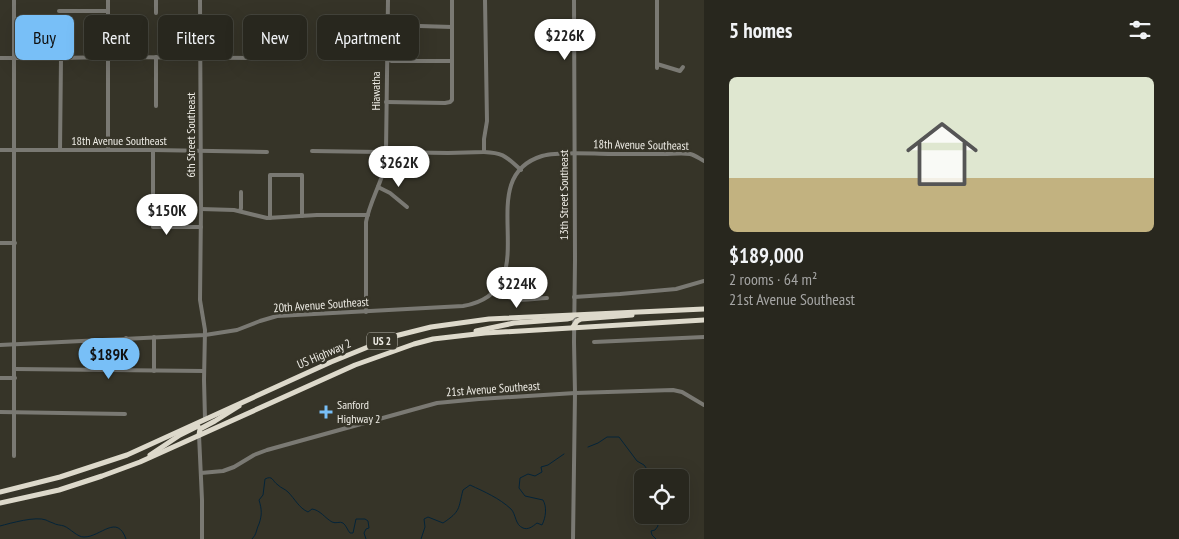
<!DOCTYPE html>
<html lang="en">
<head>
<meta charset="utf-8">
<style>
  :root { --surface:#28271e; --page:#34332b; --text:#f1f3f6; --muted:#a5a5a4; --line:#44443c; --accent:#78bff7 }
  body { margin:0; font-family:"PT Sans Narrow",sans-serif; background:var(--page); color:var(--text); height:100vh; display:flex; flex-direction:column; font-size:19px; white-space:nowrap }
  * { box-sizing:border-box; margin:0 }
  p { font-size:16px; color:var(--muted) }
  .icon { flex:none; width:28px; height:28px; fill:none; stroke:currentColor; stroke-width:2; stroke-linecap:round; stroke-linejoin:round }
  .map { position:relative; flex:1; overflow:hidden }
  .sheet { display:flex; flex-direction:column; background:var(--surface); width:475px }
  .sheet>* { flex:none }
  .guide { position:absolute; left:15px; top:15px; width:475px; height:45px; display:flex; gap:10px }
  .controls { position:absolute; left:634px; top:469px; display:grid; gap:10px }
  .controls a { display:grid; place-items:center; width:55px; height:55px; border-radius:8px; background:var(--surface); box-shadow:0 5px 20px #0002,0 0 0 1px var(--line); font-size:25px }
  .price { position:absolute; translate:-50% -42px; padding:0 11px; border-radius:18px; background:#fff; color:#222; font-size:16px; line-height:32px; filter:drop-shadow(0 1px 2px #0008) }
  .price::after { content:''; position:absolute; left:50%; top:30px; width:15px; height:11px; margin-left:-8px; background:inherit; clip-path:polygon(0 0,100% 0,50% 100%) }
  .price.active { background:var(--accent); color:#111 }
  ul { padding:0; list-style:none }
  li { display:grid; align-content:center; gap:10px; height:265px; padding:0 25px }
  li+li { border-top:1px solid var(--line) }
  li span { display:grid; place-items:center; height:155px; border-radius:8px; color:#555 }
  li>.icon { margin-inline-start:auto }
  span .icon { width:90px; height:90px; fill:#fffc; stroke-width:1 }
  li b { font-size:21px }
  h2 { display:flex; justify-content:space-between; align-items:center; height:60px; padding:0 25px; font-size:21px }
  .chip { padding:0 18px; border-radius:8px; background:var(--surface); box-shadow:0 5px 20px #0002,0 0 0 1px var(--line); font-size:18px; line-height:45px }
  .chip.active { background:var(--accent); color:#111 }
  main { display:flex; flex:1; min-height:0 }
  .map>svg:first-child { display:block }
  .lines { fill:none; stroke-linecap:round; stroke-linejoin:round }
  .stream { stroke:#042439; stroke-width:1 }
  .minor { stroke:#7a7973; stroke-width:4 }
  .highway { stroke:#ddd9cb; stroke-width:5 }
  .poi-dot { fill:#78bff7; stroke:#363428; stroke-width:2 }
  .labels { text-anchor:middle; stroke-width:5; stroke-linejoin:round; paint-order:stroke }
  .shield { fill:#363428; stroke:#b7b5ac; stroke-width:1 }
  .shield-label { font-size:11px; font-weight:bold; fill:#eeece5 }
  .street-label { font-size:12px; fill:#eeece5; stroke:#363428 }
  .poi-label { font-size:12px; fill:#eeece5; stroke:#363428; text-anchor:start }
</style>
</head>
<body>
<main>
<div class="map">
<svg width="704" height="539" viewBox="0 0 704 539">
  <rect width="100%" height="100%" fill="#363428"/>
  <g class="lines">
    <g class="stream">
      <path d="M588,447L598,443L607,437H619L637,461L644,465L649,472V478"/>
      <path d="M655,515L658,526L655,530L651,531L652,535L656,539"/>
      <path d="M0,526C11,523 36,516 46,520C48,521 50,522 53,523C56,525 61,525 64,526C71,529 77,537 84,537C101,537 117,513 126,539"/>
      <path d="M252,539C257,534 256,530 259,524C262,515 262,510 259,500L263,495L265,479C273,475 272,481 278,485C281,488 285,489 288,492C295,499 299,508 308,512L312,509C320,510 325,518 332,522C336,524 340,521 343,523C346,525 348,531 350,533H353L356,519H365L368,521L369,528L366,529L364,533L366,539"/>
      <path d="M421,539L425,527L424,519L428,517L443,523C461,511 458,509 463,490L470,485C485,492 499,498 511,509C516,514 515,525 523,528C528,530 532,527 537,523L542,525C546,517 547,507 543,500L525,496L519,488L520,478L528,474L535,476L542,472L541,467L548,465L564,454"/>
    </g>
    <g class="minor">
      <path d="M14,0V456"/>
      <path d="M108,0V150"/>
      <path d="M156,0V13"/>
      <path d="M200,0L201,209L200,300L205,330L204,380L205,419"/>
      <path d="M657,0V68"/>
      <path d="M59,11H108"/>
      <path d="M387,25L452,27"/>
      <path d="M0,58H61L108,57L269,58L292,57"/>
      <path d="M327,58L386,59L392,61H452"/>
      <path d="M657,64L680,71L683,67"/>
      <path d="M386,102L445,103L450,102L452,100V0"/>
      <path d="M156,106V57"/>
      <path d="M0,150H153L267,152"/>
      <path d="M60,150L61,58"/>
      <path d="M153,150V227H201"/>
      <path d="M312,151L448,153L484,152V139L487,121L485,0"/>
      <path d="M484,152C505,153 506,157 521,170"/>
      <path d="M378,187L390,193L407,207"/>
      <path d="M201,209L234,210L267,218L317,215H368"/>
      <path d="M240,211L241,208V192"/>
      <path d="M270,218V175H302V216"/>
      <path d="M0,243H15"/>
      <path d="M496,289C514,305 525,299 547,298"/>
      <path d="M574,297L620,294L676,289L704,281"/>
      <path d="M366,312V222C369,206 377,191 382,176C385,168 385,160 386,151L388,0"/>
      <path d="M154,337V371"/>
      <path d="M594,342L704,337"/>
      <path d="M0,345L205,335L237,330L260,321L277,316L463,306C552,290 467,179 542,156C559,151 592,154 611,154C628,154 646,154 664,154C672,154 682,153 690,154C695,155 700,159 704,161"/>
      <path d="M15,369L204,371"/>
      <path d="M125,370L126,338"/>
      <path d="M0,378H15"/>
      <path d="M0,412L125,414"/>
      <path d="M199,435L202,500V539"/>
      <path d="M201,473L223,471L234,467L254,455L267,450L437,403L479,399L575,393L673,390L682,392L704,405"/>
      <path d="M573,539L575,393L574,342L575,260L574,0"/>
    </g>
    <g class="highway">
      <path d="M573,327L577,321L581,319L632,315"/>
      <path d="M476,331L514,323L567,319L571,318L573,316"/>
      <path d="M199,435L200,429L215,421L239,406"/>
      <path d="M150,455L180,435L198,426"/>
      <path d="M0,492L60,477L127,455L331,362L395,336L431,327L489,319L704,309"/>
      <path d="M0,503L59,490L102,476L140,462L355,365L414,344L433,339L485,333L704,320"/>
    </g>
  </g>
  <path class="poi-dot" d="M323.5 404.5h5v5h5v5h-5v5h-5v-5h-5v-5h5z"/>
  <g class="labels">
    <rect class="shield" x="367" y="332.5" width="30" height="17" rx="4"/>
    <g class="shield-label">
      <text x="382" y="345">US 2</text>
    </g>
    <g class="street-label">
      <text transform="translate(376 91) rotate(-90)" y="4">Hiawatha</text>
      <text transform="translate(191 135) rotate(-90)" y="4">6th Street Southeast</text>
      <text x="119" y="145">18th Avenue Southeast</text>
      <text transform="translate(641 145) rotate(1)" y="4">18th Avenue Southeast</text>
      <text transform="translate(564 195) rotate(-90)" y="4">13th Street Southeast</text>
      <text transform="translate(321 305) rotate(-4)" y="4">20th Avenue Southeast</text>
      <text transform="translate(324 354) rotate(-23)" y="4">US Highway 2</text>
      <text transform="translate(493 389) rotate(-4)" y="4">21st Avenue Southeast</text>
    </g>
    <g class="poi-label">
      <text x="337" y="409">Sanford<tspan x="337" dy="14">Highway 2</tspan></text>
    </g>
  </g>
</svg>
<div class="controls">
<a><svg class="icon" aria-label="locate" viewBox="0 0 24 24"><circle cx="12" cy="12" r="6"/><path d="M12 2v4M12 18v4M2 12h4M18 12h4"/></svg></a>
</div>
<b class="price" style="left:565px;top:61px">$226K</b>
<b class="price" style="left:399px;top:188px">$262K</b>
<b class="price" style="left:167px;top:236px">$150K</b>
<b class="price" style="left:517px;top:309px">$224K</b>
<b class="price active" style="left:109px;top:380px">$189K</b>
<div class="guide">
<a class="chip active">Buy</a>
<a class="chip">Rent</a>
<a class="chip">Filters</a>
<a class="chip">New</a>
<a class="chip">Apartment</a>
</div>
</div>
<section class="sheet">
<h2>5 homes<svg class="icon" aria-label="filters" viewBox="0 0 24 24"><path d="M4 7h16M4 17h16"/><circle cx="9" cy="7" r="2"/><circle cx="15" cy="17" r="2"/></svg></h2>
<ul>
<li><span style="background:linear-gradient(#dfe7d0 65%,#c2b280 0)"><svg class="icon" aria-label="home" viewBox="0 0 24 24"><path d="M3 11l9-7 9 7M6 9v11h12V9"/></svg></span><div><b>$189,000</b><p>2 rooms · 64 m²</p><p>21st Avenue Southeast</p></div></li>
</ul>
</section>
</main>
</body>
</html>
